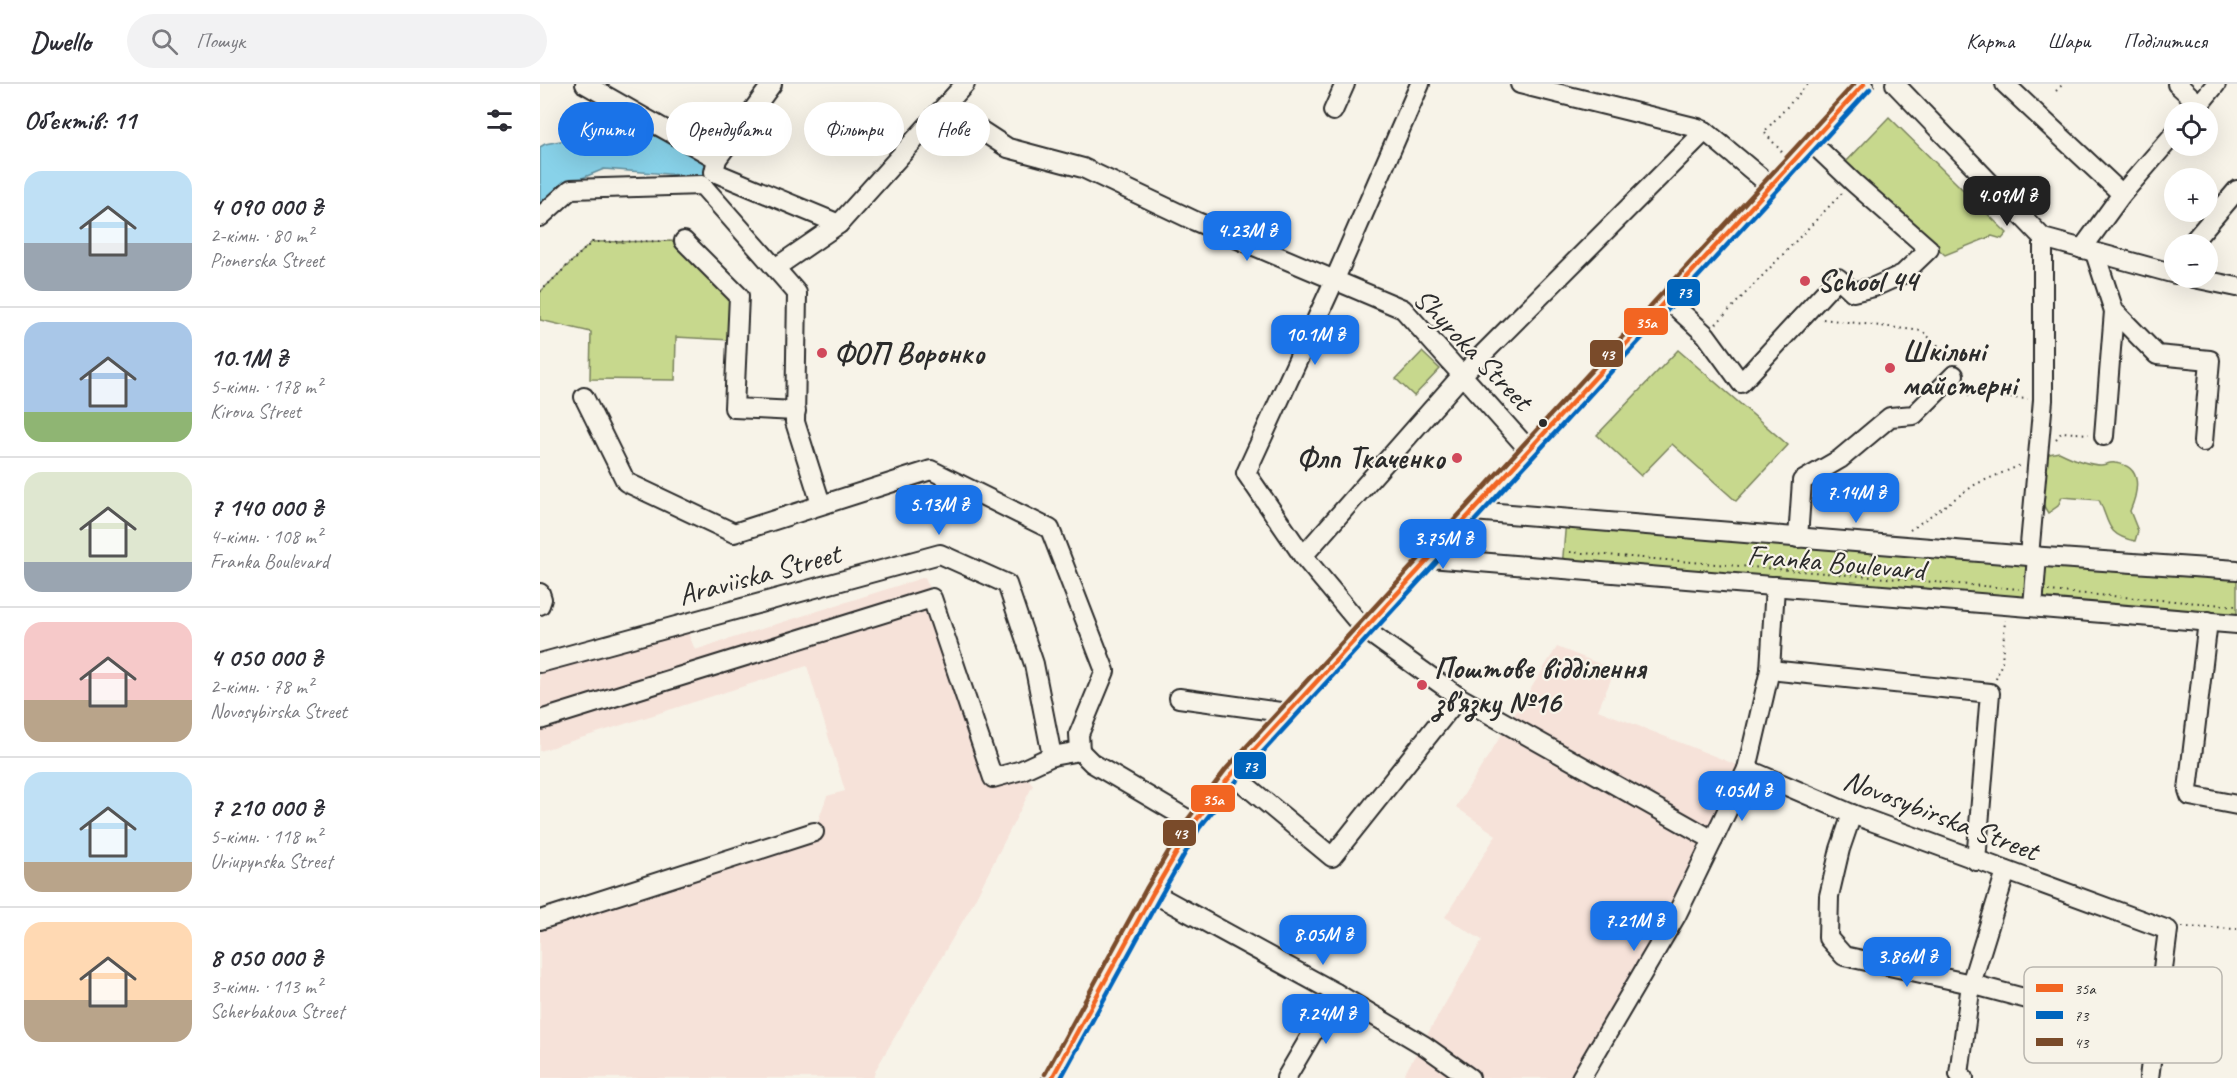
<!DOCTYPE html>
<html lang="uk">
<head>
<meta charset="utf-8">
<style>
  :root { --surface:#fff; --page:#f2f2f3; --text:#2b2b33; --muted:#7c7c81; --line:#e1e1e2; --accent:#1a73e8 }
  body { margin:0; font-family:Caveat,sans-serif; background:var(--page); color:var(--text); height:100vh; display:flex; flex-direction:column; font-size:22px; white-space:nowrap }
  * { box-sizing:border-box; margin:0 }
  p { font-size:20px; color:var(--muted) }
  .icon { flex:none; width:33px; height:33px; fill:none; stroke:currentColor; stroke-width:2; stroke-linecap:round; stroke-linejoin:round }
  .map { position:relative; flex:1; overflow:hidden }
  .drawer { display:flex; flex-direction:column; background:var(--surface); width:540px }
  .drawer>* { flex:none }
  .hud { position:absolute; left:18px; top:18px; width:570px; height:54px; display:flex; gap:12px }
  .buttons { position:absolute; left:1624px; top:18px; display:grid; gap:12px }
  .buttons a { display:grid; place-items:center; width:54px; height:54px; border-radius:50%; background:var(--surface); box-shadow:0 6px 24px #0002; font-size:30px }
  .price { position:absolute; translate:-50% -51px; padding:0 14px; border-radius:12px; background:var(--accent); color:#fff; font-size:20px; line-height:39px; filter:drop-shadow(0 2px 3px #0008) }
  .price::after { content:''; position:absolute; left:50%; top:36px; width:18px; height:14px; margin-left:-9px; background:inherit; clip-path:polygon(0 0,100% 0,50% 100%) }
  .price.on { background:#222; color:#fff }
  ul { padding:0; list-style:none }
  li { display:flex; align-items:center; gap:18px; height:150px; padding:0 24px }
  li+li { border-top:2px solid var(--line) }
  li span { display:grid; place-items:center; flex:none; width:168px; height:120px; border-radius:18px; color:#555 }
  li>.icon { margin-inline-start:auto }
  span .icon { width:72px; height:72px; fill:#fffc; stroke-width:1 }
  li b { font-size:26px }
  h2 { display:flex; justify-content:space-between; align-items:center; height:72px; padding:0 24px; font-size:26px }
  .chip { padding:0 21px; border-radius:27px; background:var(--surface); box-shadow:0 6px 24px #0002; font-size:21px; line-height:54px }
  .chip.on { background:var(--accent); color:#fff }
  header { display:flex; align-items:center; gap:36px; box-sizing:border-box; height:84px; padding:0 30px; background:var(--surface); border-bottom:2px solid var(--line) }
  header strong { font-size:28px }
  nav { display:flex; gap:33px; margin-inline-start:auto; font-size:21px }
  .search { width:420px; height:54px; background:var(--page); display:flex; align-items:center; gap:15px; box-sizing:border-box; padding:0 21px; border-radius:33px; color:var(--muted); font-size:22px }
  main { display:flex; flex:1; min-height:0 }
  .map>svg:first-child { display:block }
  .built { fill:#f6e2d9 }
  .green { fill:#c7d88d; stroke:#79825c; stroke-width:1.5 }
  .water { fill:#88d2e9; stroke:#638f9d; stroke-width:1.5 }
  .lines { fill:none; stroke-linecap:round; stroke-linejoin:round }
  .minor-casing { stroke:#2b2b2b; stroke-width:22 }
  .path { stroke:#2b2b2b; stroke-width:2; stroke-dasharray:1.5 4.5; stroke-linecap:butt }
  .minor { stroke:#f7f3e8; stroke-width:18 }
  .bus-1-casing { stroke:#f7f3e8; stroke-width:9 }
  .bus-2-casing { stroke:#f7f3e8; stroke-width:9 }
  .bus-3-casing { stroke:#f7f3e8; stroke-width:9 }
  .bus-1 { stroke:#f26522; stroke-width:4.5 }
  .bus-2 { stroke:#0065bd; stroke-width:4.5 }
  .bus-3 { stroke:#7a4b2a; stroke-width:4.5 }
  .poi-dot { fill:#d1495b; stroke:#f7f3e8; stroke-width:2 }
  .bus-dot { fill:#2b2b2b; stroke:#f7f3e8; stroke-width:2 }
  .labels { text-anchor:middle; stroke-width:4.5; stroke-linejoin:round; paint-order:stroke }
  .poi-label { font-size:30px; font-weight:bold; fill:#2b2b2b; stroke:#f7f3e8; text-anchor:start }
  .street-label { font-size:30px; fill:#2b2b2b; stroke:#f7f3e8 }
  .key { fill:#f7f3e8; stroke:#bab7af; stroke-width:1.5 }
  .key-label { font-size:16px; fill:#2b2b2b }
  .line-badge { stroke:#f7f3e8; stroke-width:2 }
  .badge-label { font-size:16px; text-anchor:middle; font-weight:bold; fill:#fff }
</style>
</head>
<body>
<header>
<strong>Dwello</strong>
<div class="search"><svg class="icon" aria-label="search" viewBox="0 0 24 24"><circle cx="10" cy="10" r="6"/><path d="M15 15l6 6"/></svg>Пошук</div>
<nav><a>Карта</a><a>Шари</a><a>Поділитися</a></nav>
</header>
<main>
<section class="drawer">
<h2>Об’єктів: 11<svg class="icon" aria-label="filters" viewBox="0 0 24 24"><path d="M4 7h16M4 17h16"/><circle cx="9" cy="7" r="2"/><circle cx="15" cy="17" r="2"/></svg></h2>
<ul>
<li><span style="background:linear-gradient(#bfe0f5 60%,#9aa5b1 0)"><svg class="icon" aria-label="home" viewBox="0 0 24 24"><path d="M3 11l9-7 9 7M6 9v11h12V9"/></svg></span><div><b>4 090 000 ₴</b><p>2-кімн. · 80 m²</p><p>Pionerska Street</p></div></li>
<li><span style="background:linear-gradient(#a9c7e8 75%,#8fb573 0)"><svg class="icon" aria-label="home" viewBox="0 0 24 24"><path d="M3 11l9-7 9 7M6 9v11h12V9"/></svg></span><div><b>10.1M ₴</b><p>5-кімн. · 178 m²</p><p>Kirova Street</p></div></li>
<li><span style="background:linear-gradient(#dfe7d0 75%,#9aa5b1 0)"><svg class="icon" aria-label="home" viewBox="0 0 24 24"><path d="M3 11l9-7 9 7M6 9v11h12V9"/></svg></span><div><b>7 140 000 ₴</b><p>4-кімн. · 108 m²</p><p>Franka Boulevard</p></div></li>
<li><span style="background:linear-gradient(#f6c9c9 65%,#b9a48a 0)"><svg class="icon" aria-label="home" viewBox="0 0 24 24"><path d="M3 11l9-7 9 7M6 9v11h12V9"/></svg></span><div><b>4 050 000 ₴</b><p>2-кімн. · 78 m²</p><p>Novosybirska Street</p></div></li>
<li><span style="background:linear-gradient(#bfe0f5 75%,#b9a48a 0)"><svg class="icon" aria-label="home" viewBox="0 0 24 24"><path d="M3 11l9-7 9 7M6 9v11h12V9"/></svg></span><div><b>7 210 000 ₴</b><p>5-кімн. · 118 m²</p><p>Uriupynska Street</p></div></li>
<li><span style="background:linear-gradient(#ffd9b3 65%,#b9a48a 0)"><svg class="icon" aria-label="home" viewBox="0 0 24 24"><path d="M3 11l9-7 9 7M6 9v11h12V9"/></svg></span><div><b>8 050 000 ₴</b><p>3-кімн. · 113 m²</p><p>Scherbakova Street</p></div></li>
</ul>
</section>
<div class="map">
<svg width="1697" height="994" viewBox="0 0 1697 994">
  <rect width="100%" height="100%" fill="#f7f3e8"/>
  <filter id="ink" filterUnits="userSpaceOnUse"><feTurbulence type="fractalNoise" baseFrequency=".0167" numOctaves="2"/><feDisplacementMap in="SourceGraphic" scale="12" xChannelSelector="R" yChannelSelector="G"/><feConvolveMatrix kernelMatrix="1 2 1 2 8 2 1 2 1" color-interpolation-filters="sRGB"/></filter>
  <g filter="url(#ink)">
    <g class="built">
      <path d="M385,493L453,693L482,686L493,701L431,823L336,985L333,994H0V836L274,748L287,712L305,707L267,582L0,667V590L147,546L155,566Z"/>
      <path d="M1017,563L1075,586L1058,626L1207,685L1041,994H862L942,856L905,833L956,751L916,723Z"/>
    </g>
    <g class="green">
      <path d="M1349,33L1467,149L1462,155L1452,152L1405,171L1304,80Z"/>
      <path d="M144,157L199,212L190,256L136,253L135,296L50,295L51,248L0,236V208L52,158Z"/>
      <path d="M1138,266L1248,361L1196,417L1132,360L1101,392L1057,351Z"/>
      <path d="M882,268L900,285L874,312L856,295Z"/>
      <path d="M1519,368C1531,374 1548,381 1561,381C1565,381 1570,378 1575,379C1604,382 1598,408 1590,427L1598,447L1595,457C1565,451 1570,438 1559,416L1522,413L1518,422L1508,429C1496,413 1500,387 1509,370Z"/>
      <path d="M1026,436L1697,486V540L1022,484Z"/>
    </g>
    <path class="water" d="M93,43L156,69L180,96L174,100L166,93L64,85L35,97L0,128V63L5,60Z"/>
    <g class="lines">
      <g class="minor-casing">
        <g id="minor">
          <path d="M45,0L177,75"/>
          <path d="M232,0L177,75L174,88L299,140"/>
          <path d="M880,0L795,195L706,389L763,472L824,545L919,613L1173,756L1207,685L1312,730L1628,846L1609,994"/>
          <path d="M980,0L1158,44L1165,47L1231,102"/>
          <path d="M1355,0L1503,154L1635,190"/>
          <path d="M1465,0L1582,110"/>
          <path d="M1637,0L1660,21"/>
          <path d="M405,23L468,64L543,84L655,137L863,225L989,366"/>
          <path d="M793,27L805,0"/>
          <path d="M1653,28L1676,0"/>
          <path d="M0,133L31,105L162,101L257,209L255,338L281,420"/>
          <path d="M144,157L199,212L194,324L256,327"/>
          <path d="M1651,160L1697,106"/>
          <path d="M1542,165L1582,110L1635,49"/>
          <path d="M1555,169L1574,227L1617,271L1670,276L1663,358"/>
          <path d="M235,184L299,140L425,0"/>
          <path d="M1654,194L1697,203"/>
          <path d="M1127,215L1166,251L1201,299L1298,194L1313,208L1334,203L1363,190L1389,165L1313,98L1271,58"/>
          <path d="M44,313L86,398L194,449L391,386L510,445L565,587L539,650L540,667"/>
          <path d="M1564,352L1574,227"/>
          <path d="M933,427L1489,472L1697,486"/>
          <path d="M1258,454L1262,397L1300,375L1350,333L1374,331L1414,291"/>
          <path d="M763,472L923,290L1165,47"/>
          <path d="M1489,472L1503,316V154"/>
          <path d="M890,474L1697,540"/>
          <path d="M0,509L2,515L0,521"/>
          <path d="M1493,523L1497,472"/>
          <path d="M1668,537L1648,706L1650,712L1697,721"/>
          <path d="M0,579L400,470L467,500L494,580L512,672L540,667L552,679L654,739"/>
          <path d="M1230,586L1450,609L1436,777"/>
          <path d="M639,614L748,629"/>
          <path d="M0,636L392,514L453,694L482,686L512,672"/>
          <path d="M1207,685L1230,586L1235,502"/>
          <path d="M692,690L792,773L919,613"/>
          <path d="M1312,730L1300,765L1289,812L1288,854L1304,872L1431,900L1615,949"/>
          <path d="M613,809L796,909L885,962L930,994"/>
          <path d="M0,836L274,748"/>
          <path d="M512,994L613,809L654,739L692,690L1324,0"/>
          <path d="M746,994L796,909"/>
          <path d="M1041,994L1136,832L1173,756"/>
          <path d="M1424,994L1419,990L1431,900L1466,787"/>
        </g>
      </g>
      <g class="path">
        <path d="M1516,7L1523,0"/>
        <path d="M1242,68L1224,48L1268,0"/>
        <path d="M0,208L52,158L130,157"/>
        <path d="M1283,235L1382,247L1413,275"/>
        <path d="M1176,240L1303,108"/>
        <path d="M1416,310L1488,315"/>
        <path d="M1516,355L1522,348L1549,350"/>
        <path d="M1370,446L1436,400L1481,381"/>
        <path d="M1030,468L1479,505"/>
        <path d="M1508,507L1697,522"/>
        <path d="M1456,595L1462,578L1465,536"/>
        <path d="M1642,843L1697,845"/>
      </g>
      <use href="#minor" class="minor"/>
      <g class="bus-1-casing">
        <path id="bus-1" d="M512,994L613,809L654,739L692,690L1324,0"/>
      </g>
      <g class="bus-2-casing">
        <path id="bus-2" d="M521,994L620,813L660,743L698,695L1330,5"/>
      </g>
      <g class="bus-3-casing">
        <path id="bus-3" d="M505,990L606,805L648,735L686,685L1314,0"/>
      </g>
      <use href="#bus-1" class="bus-1"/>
      <use href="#bus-2" class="bus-2"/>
      <use href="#bus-3" class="bus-3"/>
    </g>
  </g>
  <g class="poi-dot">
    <circle cx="1265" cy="197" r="6"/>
    <circle cx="282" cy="269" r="6"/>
    <circle cx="1350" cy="284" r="6"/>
    <circle cx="917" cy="374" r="6"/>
    <circle cx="882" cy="601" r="6"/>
  </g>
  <circle class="bus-dot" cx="1003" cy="339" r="5"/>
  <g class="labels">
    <g class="poi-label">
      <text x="1277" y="207">School 44</text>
      <text x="1362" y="277">Шкільні<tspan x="1362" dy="34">майстерні</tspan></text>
      <text x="294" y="279">ФОП Воронко</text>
      <text x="905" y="384" text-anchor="end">Флп Ткаченко</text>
      <text x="894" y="594">Поштове відділення<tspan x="894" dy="34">зв'язку №16</tspan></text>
    </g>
    <g class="street-label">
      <text transform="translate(933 265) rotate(46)" y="10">Shyroka Street</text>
      <text transform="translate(1296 478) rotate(5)" y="10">Franka Boulevard</text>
      <text transform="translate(219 490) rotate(-15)" y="10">Araviiska Street</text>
      <text transform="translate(1401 731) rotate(21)" y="10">Novosybirska Street</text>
    </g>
  </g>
  <rect x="1484" y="883" width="198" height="96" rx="9" class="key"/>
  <rect x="1496" y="900" width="27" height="8" fill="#f26522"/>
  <rect x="1496" y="927" width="27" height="8" fill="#0065bd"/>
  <rect x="1496" y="954" width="27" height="8" fill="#7a4b2a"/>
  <g class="key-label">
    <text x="1534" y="910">35а</text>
    <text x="1534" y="937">73</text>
    <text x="1534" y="964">43</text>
  </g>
  <g class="line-badge">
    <rect x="1126" y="194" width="35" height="29" rx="6" fill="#0065bd"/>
    <rect x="1083" y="223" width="46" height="29" rx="6" fill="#f26522"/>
    <rect x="1049" y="255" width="35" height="29" rx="6" fill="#7a4b2a"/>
    <rect x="693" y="667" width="34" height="29" rx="6" fill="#0065bd"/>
    <rect x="650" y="700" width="46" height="29" rx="6" fill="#f26522"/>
    <rect x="622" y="735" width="35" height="28" rx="6" fill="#7a4b2a"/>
  </g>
  <g class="badge-label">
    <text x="1144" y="214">73</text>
    <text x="1106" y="244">35а</text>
    <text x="1067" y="276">43</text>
    <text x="710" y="688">73</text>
    <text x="673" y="721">35а</text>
    <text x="640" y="755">43</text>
  </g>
</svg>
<div class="buttons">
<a><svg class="icon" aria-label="locate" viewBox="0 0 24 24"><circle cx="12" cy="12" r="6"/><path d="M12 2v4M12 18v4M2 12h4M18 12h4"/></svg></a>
<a>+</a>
<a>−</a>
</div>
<b class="price on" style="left:1467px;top:143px">4.09M ₴</b>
<b class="price" style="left:707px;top:178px">4.23M ₴</b>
<b class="price" style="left:775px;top:282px">10.1M ₴</b>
<b class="price" style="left:1316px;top:440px">7.14M ₴</b>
<b class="price" style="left:399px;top:452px">5.13M ₴</b>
<b class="price" style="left:903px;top:486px">3.75M ₴</b>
<b class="price" style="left:1202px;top:738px">4.05M ₴</b>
<b class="price" style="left:1094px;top:868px">7.21M ₴</b>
<b class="price" style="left:783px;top:882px">8.05M ₴</b>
<b class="price" style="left:1367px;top:904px">3.86M ₴</b>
<b class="price" style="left:786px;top:961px">7.24M ₴</b>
<div class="hud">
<a class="chip on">Купити</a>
<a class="chip">Орендувати</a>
<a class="chip">Фільтри</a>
<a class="chip">Нове</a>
</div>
</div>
</main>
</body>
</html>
